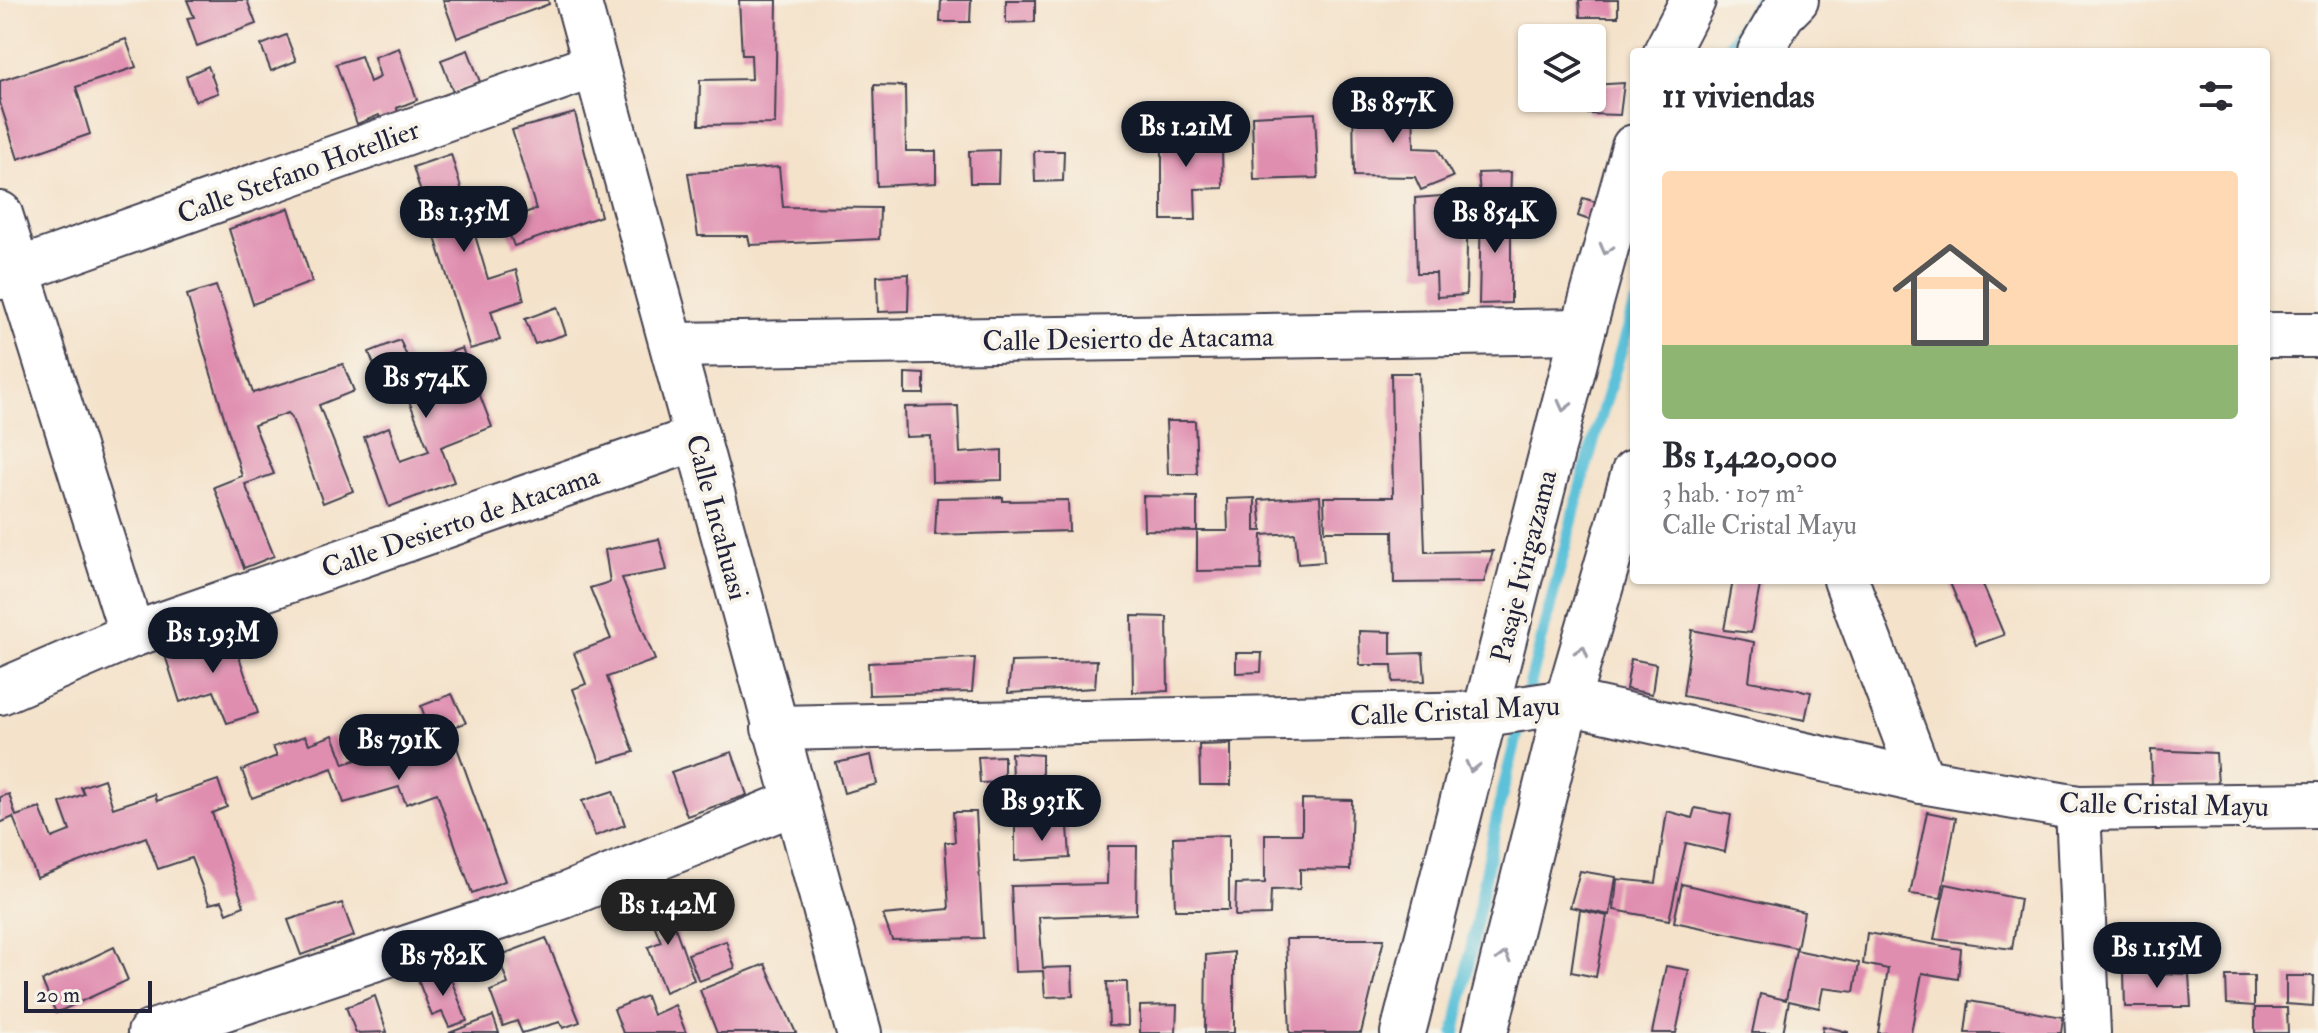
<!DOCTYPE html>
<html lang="es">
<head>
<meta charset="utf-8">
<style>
  :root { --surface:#fff; --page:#f7f7f7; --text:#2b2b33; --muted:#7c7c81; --accent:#111827 }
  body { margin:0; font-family:"IM FELL Double Pica",serif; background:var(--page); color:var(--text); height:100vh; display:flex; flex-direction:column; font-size:30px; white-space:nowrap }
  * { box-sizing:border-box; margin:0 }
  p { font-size:26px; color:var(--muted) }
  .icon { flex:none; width:44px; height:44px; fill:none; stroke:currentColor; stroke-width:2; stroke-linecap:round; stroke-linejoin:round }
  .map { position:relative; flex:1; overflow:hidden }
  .sheet { position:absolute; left:1630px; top:48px; width:640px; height:536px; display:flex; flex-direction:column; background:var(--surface); border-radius:8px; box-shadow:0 2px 6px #0004 }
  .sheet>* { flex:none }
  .controls { position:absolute; left:1518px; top:24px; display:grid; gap:16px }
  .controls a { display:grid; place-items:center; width:88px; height:88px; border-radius:8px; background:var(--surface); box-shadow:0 2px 6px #0004; font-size:40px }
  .scale { position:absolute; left:24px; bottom:20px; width:128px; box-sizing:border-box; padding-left:8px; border:4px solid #22223b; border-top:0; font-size:22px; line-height:28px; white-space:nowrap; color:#22223b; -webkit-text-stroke:6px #f7f3e8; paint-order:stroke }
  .price { position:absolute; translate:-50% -68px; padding:0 18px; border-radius:28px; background:var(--accent); color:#fff; font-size:26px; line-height:52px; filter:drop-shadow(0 2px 4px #0008) }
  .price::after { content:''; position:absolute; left:50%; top:48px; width:24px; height:18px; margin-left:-12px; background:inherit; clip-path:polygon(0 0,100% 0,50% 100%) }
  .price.on { background:#222; color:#fff }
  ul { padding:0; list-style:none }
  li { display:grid; align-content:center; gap:16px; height:424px; padding:0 32px }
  li span { display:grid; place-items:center; height:248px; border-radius:8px; color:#555 }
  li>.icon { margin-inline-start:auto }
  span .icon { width:144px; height:144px; fill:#fffc; stroke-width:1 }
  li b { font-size:34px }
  h2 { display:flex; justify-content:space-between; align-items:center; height:96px; padding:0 32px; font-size:34px }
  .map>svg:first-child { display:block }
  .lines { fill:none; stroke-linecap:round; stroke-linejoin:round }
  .stream { stroke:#5cc1d9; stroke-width:12 }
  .building { fill:#e08eb0 }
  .street-casing { stroke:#423f50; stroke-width:48 }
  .secondary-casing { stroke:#423f50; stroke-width:48 }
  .street { stroke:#fff; stroke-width:44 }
  .secondary { stroke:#fff; stroke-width:44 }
  .oneway { stroke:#9c9ca7 }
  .labels { text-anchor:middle; stroke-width:8; stroke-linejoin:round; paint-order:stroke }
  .street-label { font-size:28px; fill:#22223b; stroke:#f7f3e8 }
</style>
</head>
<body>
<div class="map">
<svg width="2318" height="1033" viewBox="0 0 2318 1033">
  <rect width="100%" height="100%" fill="#f7f3e8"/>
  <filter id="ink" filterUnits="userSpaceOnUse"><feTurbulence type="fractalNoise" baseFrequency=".0125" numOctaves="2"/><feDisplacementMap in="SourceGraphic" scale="16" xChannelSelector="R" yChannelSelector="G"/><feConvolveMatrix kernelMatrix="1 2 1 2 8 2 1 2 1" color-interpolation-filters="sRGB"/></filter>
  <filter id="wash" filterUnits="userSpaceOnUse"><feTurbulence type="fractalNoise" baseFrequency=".006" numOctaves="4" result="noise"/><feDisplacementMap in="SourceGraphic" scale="32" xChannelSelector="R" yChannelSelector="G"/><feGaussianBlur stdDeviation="1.8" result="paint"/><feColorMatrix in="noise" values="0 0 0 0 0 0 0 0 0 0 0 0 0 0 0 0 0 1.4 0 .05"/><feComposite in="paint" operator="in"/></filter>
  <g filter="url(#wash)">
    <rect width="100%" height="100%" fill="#f4e2ca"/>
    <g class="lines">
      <g class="stream">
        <path d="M1725,52L1759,0"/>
        <path d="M1455,1033L1499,806L1583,477L1634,306"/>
      </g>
    </g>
    <g id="blocks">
      <g class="building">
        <path d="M187,0H247L256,24L197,46L187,18L194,17Z"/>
        <path d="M443,0H548L549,4L457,38Z"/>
        <path d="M739,0H777L775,124L699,125L700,80L752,79L751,55H742Z"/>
        <path d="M941,0H971L970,22H940Z"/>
        <path d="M1006,0H1035V22L1006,23Z"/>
        <path d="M1579,0H1618V17H1580Z"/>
        <path d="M286,35L296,61L271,71L261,45Z"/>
        <path d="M126,39L136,67L76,87L90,134L18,159L0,103V81Z"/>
        <path d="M399,48L417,100L397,108L398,114L381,120L379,115L357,124L336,64L361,56L370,82L380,77L374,57Z"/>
        <path d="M468,50L480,82L453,92L441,60Z"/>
        <path d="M208,66L218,93L195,101L186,76Z"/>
        <path d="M1624,83L1620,115L1588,114L1587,98H1592V85Z"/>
        <path d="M874,85L905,86L906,151H936V183L877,186Z"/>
        <path d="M1353,101H1413L1414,148L1438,149L1453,177L1421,190L1415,177L1354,176Z"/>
        <path d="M575,113L601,216L514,246L504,220L536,209L512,130Z"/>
        <path d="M1315,113L1318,178L1254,180L1252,116Z"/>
        <path d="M1162,115H1193L1194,150H1222L1223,188L1195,189L1196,220H1162Z"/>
        <path d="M999,150L998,183H970L969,151Z"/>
        <path d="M1034,151H1064L1063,181L1035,182Z"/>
        <path d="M451,154L488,279L516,270L524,300L491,311L500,340L470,349L413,167Z"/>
        <path d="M779,167L783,207L880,208L879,239L750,245L748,236H698L688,173Z"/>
        <path d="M1511,172L1510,203H1481L1478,173Z"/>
        <path d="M1468,194L1466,295L1437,297L1436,273H1417L1415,198Z"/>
        <path d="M1583,198L1599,203L1592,221L1578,216Z"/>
        <path d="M1511,205V303L1479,304L1481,206Z"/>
        <path d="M289,208L312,282L253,304L229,229Z"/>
        <path d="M909,274L908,311L878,312L877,276Z"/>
        <path d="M216,286L253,393L343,364L354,391L319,405L353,491L323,503L291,416L288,413L254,425L274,474L245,484L274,556L244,568L214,487L242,476L187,295Z"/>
        <path d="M557,307L566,334L535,344L525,319Z"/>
        <path d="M400,340L411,366L462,348L492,427L441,447L454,482L389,507L364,437L389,427L400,461L429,451L397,371L379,378L369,352Z"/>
        <path d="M905,373L924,374V394H905Z"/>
        <path d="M1391,373H1419L1425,552L1493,551L1484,582L1394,583L1393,531H1325L1324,497H1393Z"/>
        <path d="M958,406L960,453L1002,450V480L932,482L931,436L906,437L905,407Z"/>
        <path d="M1166,421H1195L1197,474H1168Z"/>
        <path d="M1143,496L1197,497V531H1228L1227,499L1255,498V531H1262L1259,500L1320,496L1324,562L1298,564L1295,533L1262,535L1261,570L1197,571V531L1144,530Z"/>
        <path d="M1003,497V501L1068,500L1069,531L935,535L937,498Z"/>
        <path d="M659,539L667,570L622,578L655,660L607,677L634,752L600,762L573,689L586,684L574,653L611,639L590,588L610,582L605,550Z"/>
        <path d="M1733,580H1761L1751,633L1724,630Z"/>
        <path d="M1955,580H1981L2004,635L1976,645L1950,583Z"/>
        <path d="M1132,616L1167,617L1168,691L1133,692Z"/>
        <path d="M230,630L258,713L227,723L214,691L180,702L165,655Z"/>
        <path d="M1692,630L1754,642L1749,681L1811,692L1805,720L1683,696Z"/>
        <path d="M1359,631L1391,632V654L1423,653L1425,681L1393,682L1392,665H1360Z"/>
        <path d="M1236,653H1262L1261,672L1236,673Z"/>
        <path d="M975,658L972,692L869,695L868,663Z"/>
        <path d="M1631,659L1656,664L1652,694L1626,689Z"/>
        <path d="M1097,660L1095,688L1008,693L1011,662Z"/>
        <path d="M452,694L466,723L450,728L505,881L472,893L437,793L406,804L399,787L344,803L332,768L252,798L242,770L277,756L273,747L305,736L309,744L333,735L344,764L431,734L421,706Z"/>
        <path d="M1231,744V785H1200L1199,745Z"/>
        <path d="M2151,750L2216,753L2218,785L2152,786Z"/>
        <path d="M732,752L747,795L687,816L671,772Z"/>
        <path d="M1011,753L1042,755V823L1014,824Z"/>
        <path d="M871,755L877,784L844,793L836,763Z"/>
        <path d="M1004,756V782L980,783L978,757Z"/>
        <path d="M104,779L113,808L155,794L157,801L218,780L227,807L212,813L244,906L227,913L222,901L209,904L191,858L158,869L146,837L37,878L13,817L0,823V797L9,794L16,816L40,808L52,838L70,831L60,803L84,794L81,787Z"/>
        <path d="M613,791L625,825L595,836L582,801Z"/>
        <path d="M1302,799L1352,800L1350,870L1300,869V889L1271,890L1270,915L1235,916L1236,884L1265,883V834H1302Z"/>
        <path d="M1695,808L1731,815L1725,852L1686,843L1669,920L1614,910L1617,879L1656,883L1667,811L1692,818Z"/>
        <path d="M953,812H976L983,938L892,940L883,915L949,909L945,842H955Z"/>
        <path d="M1927,812L1956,818L1941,898L1910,894Z"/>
        <path d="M1068,826L1070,858L1015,861V827Z"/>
        <path d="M1229,835V910H1175L1173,837Z"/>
        <path d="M1108,846H1137L1136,914L1039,917L1043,968L1072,967L1073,996L1045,997L1043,971L1015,972L1011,886L1107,884Z"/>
        <path d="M1580,871L1616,877L1610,915L1570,907Z"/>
        <path d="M1682,884L1804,912L1797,948L1674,922Z"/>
        <path d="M1946,884L2020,899L2012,949L1934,939Z"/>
        <path d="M663,894L694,980L665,992L648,947L661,942L645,901Z"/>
        <path d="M342,903L354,936L301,955L288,920Z"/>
        <path d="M1580,910L1607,916L1596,977L1571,972Z"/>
        <path d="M1867,933L1961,949L1958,979L1922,973L1911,1033H1878L1888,969L1863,964Z"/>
        <path d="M546,938L580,1022L563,1028L560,1022L522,1033L517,1021L503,1026L490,991L508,984L498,956Z"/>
        <path d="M1286,939H1384L1361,1033H1290Z"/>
        <path d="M726,941L735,968L699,981L688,954Z"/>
        <path d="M114,947L128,980L56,1013L42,981Z"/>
        <path d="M1796,950L1859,963L1854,992L1823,988L1819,1008L1789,1001L1783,1033H1752L1760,994L1786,1000Z"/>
        <path d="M1234,952V1033H1205L1206,955Z"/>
        <path d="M765,964L796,1033H717L700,990Z"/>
        <path d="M1666,966L1689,970L1676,1033H1652Z"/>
        <path d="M447,969L467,1021L449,1027L442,1012L432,1016L418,980Z"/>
        <path d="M2124,972L2189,974L2191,1007H2125Z"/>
        <path d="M2226,976H2254V1006L2227,1004Z"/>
        <path d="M2286,976H2314L2313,1006L2286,1004Z"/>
        <path d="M1107,982H1127L1128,1026L1109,1025Z"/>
        <path d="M375,996L387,1032L356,1033L346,1007Z"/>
        <path d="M646,996L653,1015L675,1005L686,1033H623L614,1009Z"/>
        <path d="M1969,1001L2063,1017L2061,1033H1965Z"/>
        <path d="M1177,1005L1176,1033H1140V1006Z"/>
        <path d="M2255,1008H2287L2288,1033H2255Z"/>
        <path d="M493,1016L499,1033H449Z"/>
        <path d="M1823,1026L1848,1032V1033H1822Z"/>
      </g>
    </g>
  </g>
  <g filter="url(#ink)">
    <use href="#blocks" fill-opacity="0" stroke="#423f50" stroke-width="2"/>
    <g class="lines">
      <g class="street-casing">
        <g id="street">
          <path d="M1666,52L1693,0"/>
          <path d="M1760,52L1782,14L1796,0"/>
          <path d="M0,214L132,635"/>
          <path d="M0,277L596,65"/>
          <path d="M2266,335H2318"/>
          <path d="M673,345L1583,331"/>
          <path d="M1846,580L1922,781"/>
          <path d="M0,692L132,635L697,438"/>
          <path d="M774,728L1485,714L1567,702L1922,781L2078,808L2318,805"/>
          <path d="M2078,808L2088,1033"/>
          <path d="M150,1033L561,897L795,802"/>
          <path d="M1403,1033L1583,331L1634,147"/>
          <path d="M1485,1033L1567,702L1634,472"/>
        </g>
      </g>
      <g class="secondary-casing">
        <path id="secondary" d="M578,0L859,1033"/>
      </g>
      <use href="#street" class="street"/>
      <use href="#secondary" class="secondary"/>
    </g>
    <defs><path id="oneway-chevron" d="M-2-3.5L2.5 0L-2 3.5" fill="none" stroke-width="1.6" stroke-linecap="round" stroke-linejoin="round" transform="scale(2)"/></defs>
    <g class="oneway">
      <use href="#oneway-chevron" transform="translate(1606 249) rotate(105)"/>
      <use href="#oneway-chevron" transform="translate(1564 406) rotate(104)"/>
      <use href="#oneway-chevron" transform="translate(1582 651) rotate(-74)"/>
      <use href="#oneway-chevron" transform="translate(1472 767) rotate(104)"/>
      <use href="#oneway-chevron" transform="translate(1504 957) rotate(-76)"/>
    </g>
  </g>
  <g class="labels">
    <g class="street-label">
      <text transform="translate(298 171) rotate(-20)" y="10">Calle Stefano Hotellier</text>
      <text transform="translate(1128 338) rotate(-1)" y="10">Calle Desierto de Atacama</text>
      <text transform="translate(718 517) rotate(75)" y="10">Calle Incahuasi</text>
      <text transform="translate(460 521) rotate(-19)" y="10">Calle Desierto de Atacama</text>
      <text transform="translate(1523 566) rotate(-76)" y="10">Pasaje Ivirgazama</text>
      <text transform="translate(1455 710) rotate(-3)" y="10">Calle Cristal Mayu</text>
      <text transform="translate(2164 804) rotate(1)" y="10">Calle Cristal Mayu</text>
    </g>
  </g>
</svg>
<div class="controls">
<a><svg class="icon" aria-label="layers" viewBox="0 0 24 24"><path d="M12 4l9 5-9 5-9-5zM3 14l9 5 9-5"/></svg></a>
</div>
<div class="scale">20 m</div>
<b class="price" style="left:1393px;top:145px">Bs 857K</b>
<b class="price" style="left:1186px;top:169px">Bs 1.21M</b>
<b class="price" style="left:464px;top:254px">Bs 1.35M</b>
<b class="price" style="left:1495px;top:255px">Bs 854K</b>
<b class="price" style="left:426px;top:420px">Bs 574K</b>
<b class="price" style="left:213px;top:675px">Bs 1.93M</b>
<b class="price" style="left:399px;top:782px">Bs 791K</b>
<b class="price" style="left:1042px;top:843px">Bs 931K</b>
<b class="price on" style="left:668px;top:947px">Bs 1.42M</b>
<b class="price" style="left:2157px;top:990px">Bs 1.15M</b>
<b class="price" style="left:443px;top:998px">Bs 782K</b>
<section class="sheet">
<h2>11 viviendas<svg class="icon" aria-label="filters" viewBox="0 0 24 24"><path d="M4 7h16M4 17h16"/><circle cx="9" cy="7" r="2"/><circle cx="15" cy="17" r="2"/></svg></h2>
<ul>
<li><span style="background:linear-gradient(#ffd9b3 70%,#8fb573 0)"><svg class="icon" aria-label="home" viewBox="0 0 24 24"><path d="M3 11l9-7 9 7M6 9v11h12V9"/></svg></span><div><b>Bs 1,420,000</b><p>3 hab. · 107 m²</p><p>Calle Cristal Mayu</p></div></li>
</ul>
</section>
</div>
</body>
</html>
